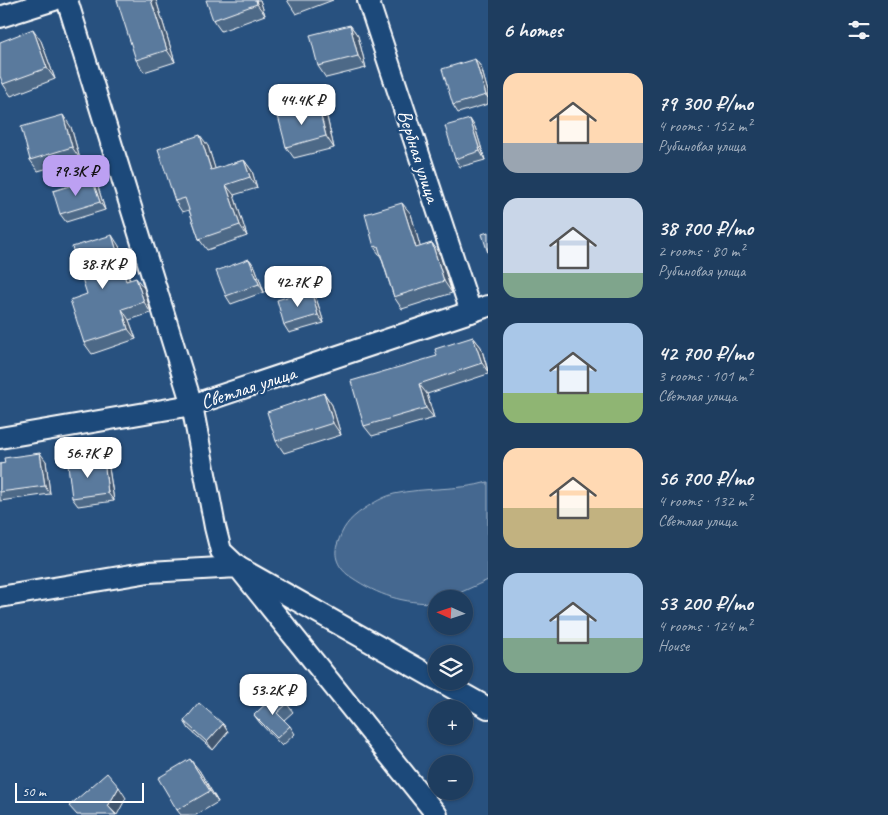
<!DOCTYPE html>
<html lang="en">
<head>
<meta charset="utf-8">
<style>
  :root { --surface:#1e3d5f; --page:#264465; --text:#f1f3f6; --muted:#a1aebd; --line:#3c5674; --accent:#bca0f2 }
  body { margin:0; font-family:Caveat,sans-serif; background:var(--page); color:var(--text); height:100vh; display:flex; flex-direction:column; font-size:19px; white-space:nowrap }
  * { box-sizing:border-box; margin:0 }
  p { font-size:16px; color:var(--muted) }
  .icon { flex:none; width:28px; height:28px; fill:none; stroke:currentColor; stroke-width:2; stroke-linecap:round; stroke-linejoin:round }
  .map { position:relative; flex:1; overflow:hidden }
  .panel { display:flex; flex-direction:column; background:var(--surface); width:400px }
  .panel>* { flex:none }
  .needle { width:32px; rotate:273deg }
  .tools { position:absolute; left:428px; top:590px; display:grid; gap:10px }
  .tools a { display:grid; place-items:center; width:45px; height:45px; border-radius:50%; background:var(--surface); box-shadow:0 1px 4px #0004,0 0 0 1px var(--line); font-size:25px }
  .scale { position:absolute; left:15px; bottom:12px; width:129px; box-sizing:border-box; padding-left:5px; border:2px solid #fff; border-top:0; font-size:14px; line-height:18px; white-space:nowrap; color:#fff; -webkit-text-stroke:4px #1f4a7a; paint-order:stroke }
  .price { position:absolute; translate:-50% -42px; padding:0 11px; border-radius:10px; background:#fff; color:#222; font-size:16px; line-height:32px; filter:drop-shadow(0 1px 2px #0008) }
  .price::after { content:''; position:absolute; left:50%; top:30px; width:15px; height:11px; margin-left:-8px; background:inherit; clip-path:polygon(0 0,100% 0,50% 100%) }
  .price.on { background:var(--accent); color:#111 }
  ul { padding:0; list-style:none }
  li { display:flex; align-items:center; gap:15px; height:125px; padding:0 15px }
  li span { display:grid; place-items:center; flex:none; width:140px; height:100px; border-radius:15px; color:#555 }
  li>.icon { margin-inline-start:auto }
  span .icon { width:60px; height:60px; fill:#fffc; stroke-width:1 }
  li b { font-size:21px }
  h2 { display:flex; justify-content:space-between; align-items:center; height:60px; padding:0 15px; font-size:21px }
  main { display:flex; flex:1; min-height:0 }
  .map>svg:first-child { display:block }
  .green { fill:#446890; stroke:#a2b4c8 }
  .lines { fill:none; stroke-linecap:round; stroke-linejoin:round }
  .street-casing { stroke:#fff; stroke-width:24 }
  .street { stroke:#1f4a7a; stroke-width:20 }
  .wall { fill:#4d6987; stroke:#fff }
  .shaded-wall { fill:#3f556e; stroke:#fff }
  .building { fill:#5a7a9d; stroke:#fff }
  .labels { text-anchor:middle; stroke-width:5; stroke-linejoin:round; paint-order:stroke }
  .street-label { font-size:20px; fill:#fff; stroke:#1f4a7a }
</style>
</head>
<body>
<main>
<div class="map">
<svg width="488" height="815" viewBox="0 0 488 815">
  <rect width="100%" height="100%" fill="#28517f"/>
  <filter id="ink" filterUnits="userSpaceOnUse"><feTurbulence type="fractalNoise" baseFrequency=".02" numOctaves="2"/><feDisplacementMap in="SourceGraphic" scale="10" xChannelSelector="R" yChannelSelector="G"/><feConvolveMatrix kernelMatrix="1 2 1 2 8 2 1 2 1" color-interpolation-filters="sRGB"/></filter>
  <g filter="url(#ink)">
    <path class="green" d="M488,482V580L446,599H436V603C403,603 379,596 351,577C340,570 333,558 337,545C343,527 348,520 364,509C373,503 383,497 394,494C425,487 457,491 488,482Z"/>
    <g class="lines">
      <g class="street-casing">
        <g id="street">
          <path d="M67,0L192,405L215,527L221,551L238,567L436,679"/>
          <path d="M368,0L471,312"/>
          <path d="M0,17L54,0"/>
          <path d="M0,438L192,405L488,306"/>
          <path d="M0,597L149,572L238,567L437,815"/>
          <path d="M440,681L488,708"/>
        </g>
      </g>
      <use href="#street" class="street"/>
    </g>
    <g class="wall">
      <path d="M156,0L175,62L144,72L136,60Z"/>
      <path d="M260,0L265,15L221,31L213,20Z"/>
      <path d="M287,0H333L296,14Z"/>
      <path d="M350,25L358,36L366,68L326,78L318,66Z"/>
      <path d="M41,41L55,79L11,96L3,84Z"/>
      <path d="M475,59L481,67L488,92V104L458,113L453,105Z"/>
      <path d="M318,105L327,117L334,148L294,158L286,147Z"/>
      <path d="M71,127L80,159L38,171L30,160Z"/>
      <path d="M475,127L485,160L460,167L455,159Z"/>
      <path d="M208,146L215,169L244,160L252,171L257,188L234,195L247,236L207,250L199,239L189,210L182,212L175,201Z"/>
      <path d="M98,187L105,210L66,222L60,214Z"/>
      <path d="M411,214L420,247L432,243L440,255L452,293L402,309L394,297L381,257L374,247Z"/>
      <path d="M119,246L130,280L144,288L151,313L129,320L136,339L92,354L84,343L87,294Z"/>
      <path d="M249,259L255,267L264,292L231,304L226,296Z"/>
      <path d="M311,290L316,298L324,323L289,333L284,325Z"/>
      <path d="M473,337L481,347L488,370V374L427,394L434,418L372,436L364,426L437,356Z"/>
      <path d="M324,393L332,405L341,435L284,453L276,441Z"/>
      <path d="M104,460L109,468L114,501L78,506L72,498Z"/>
      <path d="M46,461L50,494L0,501V464Z"/>
      <path d="M287,704L293,712L284,720L290,726L295,734L282,746L260,723L254,715Z"/>
      <path d="M184,721L223,724L228,732L213,750L189,729Z"/>
      <path d="M199,770L218,802L196,815H181L177,810Z"/>
    </g>
    <g class="shaded-wall">
      <path d="M151,0H156L175,62L167,50Z"/>
      <path d="M256,0H260L265,15L257,4Z"/>
      <path d="M350,25L358,36L366,68L358,56Z"/>
      <path d="M33,29L41,41L55,79L47,68Z"/>
      <path d="M475,59L481,67L488,92V98L486,95Z"/>
      <path d="M318,105L327,117L334,148L326,136Z"/>
      <path d="M63,115L71,127L80,159L72,147Z"/>
      <path d="M470,119L475,127L485,160L480,151Z"/>
      <path d="M200,135L208,146L219,181L211,170Z"/>
      <path d="M244,160L252,171L257,188L250,177Z"/>
      <path d="M92,179L98,187L105,210L100,202Z"/>
      <path d="M226,185L234,195L247,236L240,225Z"/>
      <path d="M402,203L411,214L424,260L416,248Z"/>
      <path d="M112,235L119,246L133,292L126,281Z"/>
      <path d="M432,243L440,255L452,293L444,281Z"/>
      <path d="M249,259L255,267L264,292L259,284Z"/>
      <path d="M136,278L144,288L151,313L144,302Z"/>
      <path d="M311,290L316,298L324,323L318,315Z"/>
      <path d="M122,309L129,320L136,339L128,329Z"/>
      <path d="M473,337L481,347L488,372L482,363Z"/>
      <path d="M419,384L427,394L434,418L426,408Z"/>
      <path d="M324,393L332,405L341,435L333,423Z"/>
      <path d="M40,453L46,461L50,494L45,486Z"/>
      <path d="M104,460L109,468L114,501L108,493Z"/>
      <path d="M223,724L228,732L213,750L207,742Z"/>
      <path d="M190,759L199,770L218,802L210,791Z"/>
      <path d="M119,787L126,798L117,815L108,806Z"/>
    </g>
    <g class="building">
      <path d="M117,0H151L167,50L136,60Z"/>
      <path d="M206,0H256L257,4L213,20Z"/>
      <path d="M350,25L358,56L318,66L310,35Z"/>
      <path d="M33,29L47,68L3,84L0,76V42Z"/>
      <path d="M475,59L486,95L453,105L442,69Z"/>
      <path d="M318,105L326,136L286,147L278,116Z"/>
      <path d="M63,115L72,147L30,160L21,127Z"/>
      <path d="M470,119L480,151L455,159L445,126Z"/>
      <path d="M200,135L211,170L244,160L250,177L226,185L240,225L199,239L185,198L175,201L158,149Z"/>
      <path d="M92,179L100,202L60,214L53,191Z"/>
      <path d="M402,203L416,248L432,243L444,281L394,297L378,246L374,247L365,214Z"/>
      <path d="M488,232V253L482,234Z"/>
      <path d="M112,235L126,281L136,278L144,302L122,309L128,329L84,343L70,300L87,294L72,247Z"/>
      <path d="M249,259L259,284L226,296L216,271Z"/>
      <path d="M311,290L318,315L284,325L277,300Z"/>
      <path d="M473,337L482,363L419,384L426,408L364,426L351,381L437,356L435,349Z"/>
      <path d="M324,393L333,423L276,441L267,412Z"/>
      <path d="M40,453L45,486L0,492V464L5,463L4,458Z"/>
      <path d="M104,460L108,493L72,498L68,465Z"/>
      <path d="M277,693L287,704L277,713L290,726L277,738L254,715Z"/>
      <path d="M199,703L223,724L207,742L184,721Z"/>
      <path d="M190,759L210,791L177,810L158,778Z"/>
      <path d="M107,773L119,787L108,806L116,815H77L69,806Z"/>
    </g>
  </g>
  <g class="labels">
    <g class="street-label">
      <text transform="translate(419 156) rotate(72)" y="7">Вербная улица</text>
      <text transform="translate(248 387) rotate(-18)" y="7">Светлая улица</text>
    </g>
  </g>
</svg>
<div class="tools">
<a><svg class="needle" viewBox="-14 -14 28 28"><path d="M0-13l5 13h-10z" fill="#e53935"/><path d="M0 13l5-13h-10z" fill="#a1aebd"/></svg></a>
<a><svg class="icon" aria-label="layers" viewBox="0 0 24 24"><path d="M12 4l9 5-9 5-9-5zM3 14l9 5 9-5"/></svg></a>
<a>+</a>
<a>−</a>
</div>
<div class="scale">50 m</div>
<b class="price" style="left:302px;top:126px">44.4K ₽</b>
<b class="price on" style="left:76px;top:197px">79.3K ₽</b>
<b class="price" style="left:103px;top:290px">38.7K ₽</b>
<b class="price" style="left:298px;top:308px">42.7K ₽</b>
<b class="price" style="left:88px;top:479px">56.7K ₽</b>
<b class="price" style="left:273px;top:716px">53.2K ₽</b>
</div>
<section class="panel">
<h2>6 homes<svg class="icon" aria-label="filters" viewBox="0 0 24 24"><path d="M4 7h16M4 17h16"/><circle cx="9" cy="7" r="2"/><circle cx="15" cy="17" r="2"/></svg></h2>
<ul>
<li><span style="background:linear-gradient(#ffd9b3 70%,#9aa5b1 0)"><svg class="icon" aria-label="home" viewBox="0 0 24 24"><path d="M3 11l9-7 9 7M6 9v11h12V9"/></svg></span><div><b>79 300 ₽/mo</b><p>4 rooms · 152 m²</p><p>Рубиновая улица</p></div></li>
<li><span style="background:linear-gradient(#c9d6e8 75%,#7fa58c 0)"><svg class="icon" aria-label="home" viewBox="0 0 24 24"><path d="M3 11l9-7 9 7M6 9v11h12V9"/></svg></span><div><b>38 700 ₽/mo</b><p>2 rooms · 80 m²</p><p>Рубиновая улица</p></div></li>
<li><span style="background:linear-gradient(#a9c7e8 70%,#8fb573 0)"><svg class="icon" aria-label="home" viewBox="0 0 24 24"><path d="M3 11l9-7 9 7M6 9v11h12V9"/></svg></span><div><b>42 700 ₽/mo</b><p>3 rooms · 101 m²</p><p>Светлая улица</p></div></li>
<li><span style="background:linear-gradient(#ffd9b3 60%,#c2b280 0)"><svg class="icon" aria-label="home" viewBox="0 0 24 24"><path d="M3 11l9-7 9 7M6 9v11h12V9"/></svg></span><div><b>56 700 ₽/mo</b><p>4 rooms · 132 m²</p><p>Светлая улица</p></div></li>
<li><span style="background:linear-gradient(#a9c7e8 65%,#7fa58c 0)"><svg class="icon" aria-label="home" viewBox="0 0 24 24"><path d="M3 11l9-7 9 7M6 9v11h12V9"/></svg></span><div><b>53 200 ₽/mo</b><p>4 rooms · 124 m²</p><p>House</p></div></li>
</ul>
</section>
</main>
</body>
</html>
